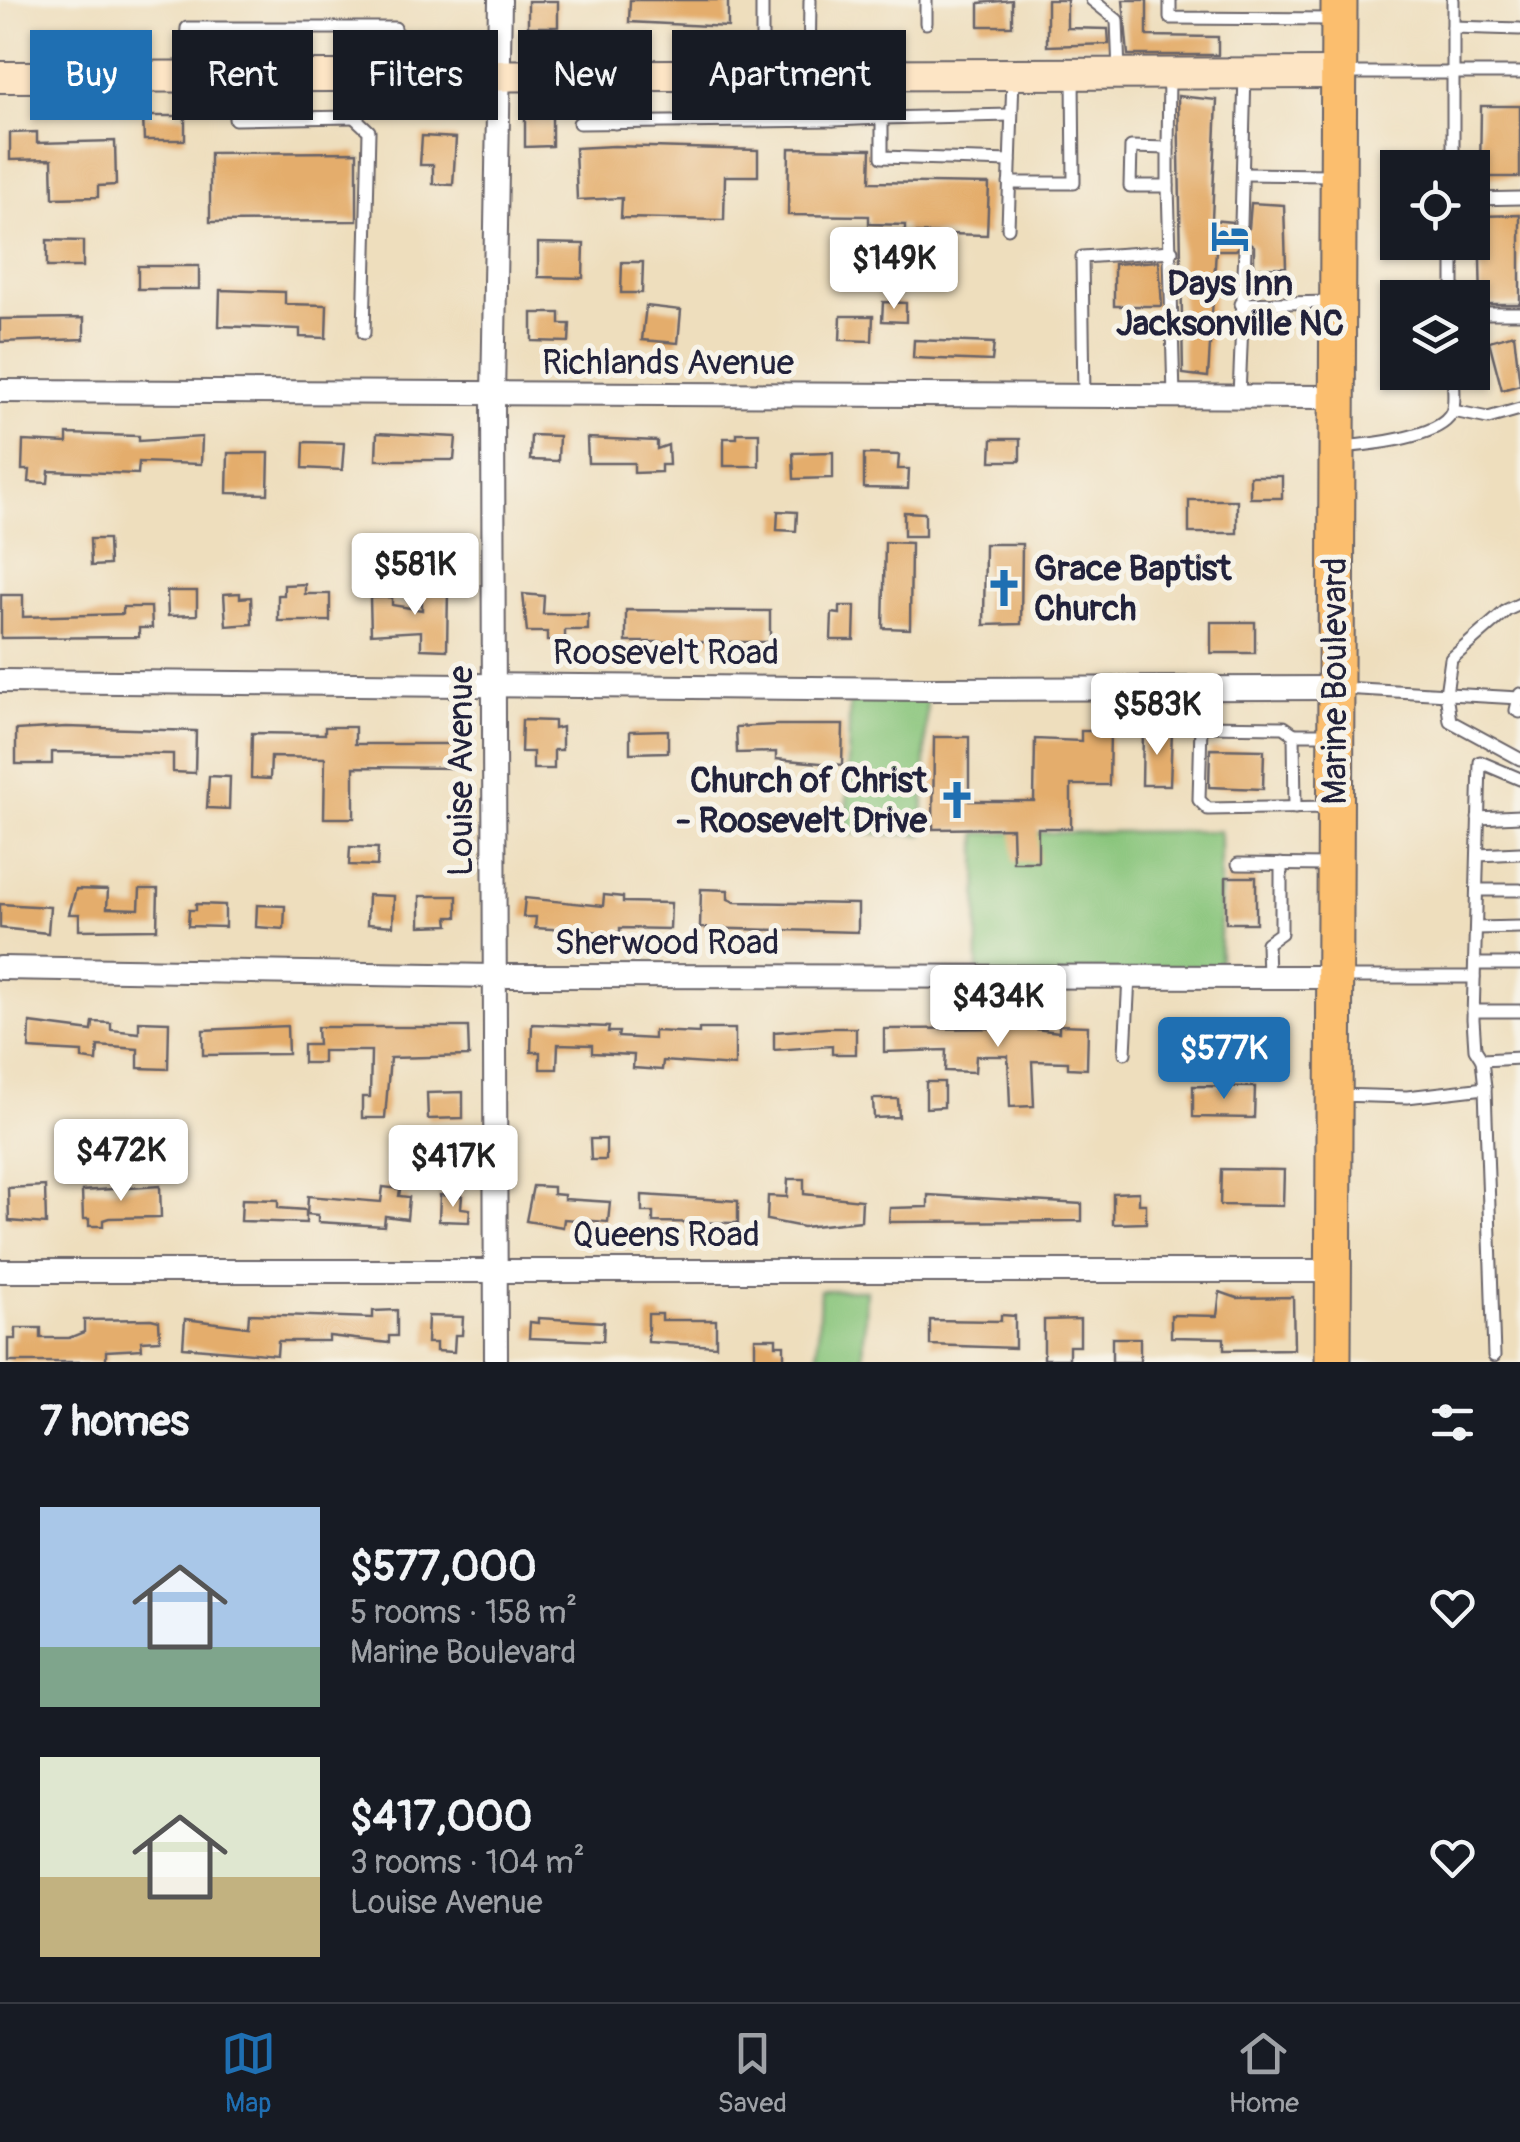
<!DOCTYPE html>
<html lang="en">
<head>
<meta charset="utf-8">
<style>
  :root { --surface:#171b24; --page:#20242c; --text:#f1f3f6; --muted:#9ea1a6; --line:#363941; --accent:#1f6fb2 }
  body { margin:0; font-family:Pangolin,sans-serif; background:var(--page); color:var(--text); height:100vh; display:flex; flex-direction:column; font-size:38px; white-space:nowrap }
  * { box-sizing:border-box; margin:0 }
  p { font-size:32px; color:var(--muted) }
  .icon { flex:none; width:55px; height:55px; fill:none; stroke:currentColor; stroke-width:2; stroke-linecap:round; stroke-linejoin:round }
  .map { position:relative; height:1362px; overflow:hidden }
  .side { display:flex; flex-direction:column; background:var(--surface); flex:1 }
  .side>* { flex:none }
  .guide { position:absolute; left:30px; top:30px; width:1000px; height:90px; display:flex; gap:20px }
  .buttons { position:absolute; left:1380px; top:150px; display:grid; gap:20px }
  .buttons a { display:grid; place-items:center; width:110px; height:110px; border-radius:0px; background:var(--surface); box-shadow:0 2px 8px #0004; font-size:50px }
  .price { position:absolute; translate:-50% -85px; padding:0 22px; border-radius:10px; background:#fff; color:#222; font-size:32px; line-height:65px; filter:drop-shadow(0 2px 5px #0008) }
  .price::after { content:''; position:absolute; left:50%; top:60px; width:30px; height:22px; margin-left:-15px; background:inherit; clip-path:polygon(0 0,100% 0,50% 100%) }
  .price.selected { background:var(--accent); color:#fff }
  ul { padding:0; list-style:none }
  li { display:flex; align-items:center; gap:30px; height:250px; padding:0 40px }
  li span { display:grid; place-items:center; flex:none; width:280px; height:200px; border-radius:0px; color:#555 }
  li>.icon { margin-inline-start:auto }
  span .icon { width:120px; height:120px; fill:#fffc; stroke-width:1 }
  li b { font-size:42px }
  h2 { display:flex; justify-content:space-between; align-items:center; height:120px; padding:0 40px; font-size:42px }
  .tag { padding:0 35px; border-radius:0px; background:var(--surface); box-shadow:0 2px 8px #0004; font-size:35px; line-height:90px }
  .tag.selected { background:var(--accent); color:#fff }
  .menu { display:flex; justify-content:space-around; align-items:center; height:140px; border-top:2px solid var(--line); background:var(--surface); font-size:28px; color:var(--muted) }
  .menu a { display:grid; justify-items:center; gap:5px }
  .menu .selected { color:var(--accent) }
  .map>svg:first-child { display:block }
  .green { fill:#89c57b; stroke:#56745b; stroke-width:2.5 }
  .building { fill:#e4ad6c }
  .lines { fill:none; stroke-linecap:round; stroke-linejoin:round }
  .lane-casing { stroke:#696468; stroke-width:15 }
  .street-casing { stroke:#696468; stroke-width:26 }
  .secondary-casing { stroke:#696468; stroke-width:34 }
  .primary-casing { stroke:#696468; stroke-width:39 }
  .lane { stroke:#fff; stroke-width:11 }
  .street { stroke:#fff; stroke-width:22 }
  .secondary { stroke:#fde5c5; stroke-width:30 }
  .primary { stroke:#fbbe6e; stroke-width:35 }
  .labels { text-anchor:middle; stroke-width:10; stroke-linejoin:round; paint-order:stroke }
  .poi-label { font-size:35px; font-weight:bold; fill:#22223b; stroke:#f7f3e8 }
  .street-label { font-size:35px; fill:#22223b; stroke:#f7f3e8 }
</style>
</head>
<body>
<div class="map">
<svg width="1520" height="1362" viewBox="0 0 1520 1362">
  <rect width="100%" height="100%" fill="#f7f3e8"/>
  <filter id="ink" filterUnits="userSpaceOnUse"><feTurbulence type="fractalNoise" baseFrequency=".01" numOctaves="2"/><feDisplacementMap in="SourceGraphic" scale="20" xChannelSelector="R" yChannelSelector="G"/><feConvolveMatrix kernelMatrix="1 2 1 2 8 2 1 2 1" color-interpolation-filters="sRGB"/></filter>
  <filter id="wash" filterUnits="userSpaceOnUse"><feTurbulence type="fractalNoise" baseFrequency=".0048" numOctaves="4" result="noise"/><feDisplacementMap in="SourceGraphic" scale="40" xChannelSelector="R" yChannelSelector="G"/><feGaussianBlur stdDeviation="2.25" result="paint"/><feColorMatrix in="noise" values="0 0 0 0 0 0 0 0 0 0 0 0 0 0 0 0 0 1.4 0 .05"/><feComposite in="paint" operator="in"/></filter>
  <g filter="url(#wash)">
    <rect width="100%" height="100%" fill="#eedebd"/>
    <g class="green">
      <path d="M850,688L927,689L923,835L846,833Z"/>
      <path d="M1220,831V977L978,978L977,833Z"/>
      <path d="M820,1290H866L863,1362H817Z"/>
    </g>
    <g id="blocks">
      <g class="building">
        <path d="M630,0H728V27L629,22Z"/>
        <path d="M1012,0V26H979V3Z"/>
        <path d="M1047,0H1067V28L1108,29L1109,44L1047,46Z"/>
        <path d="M1123,0H1147V36L1218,37V55H1128Z"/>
        <rect x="528" y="1" width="30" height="26"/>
        <path d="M1178,96L1217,100L1212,220L1232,222L1233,229L1242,233L1249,228L1251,203L1284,205L1286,267L1254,268V246L1246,240L1236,250H1216L1208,377L1183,374Z"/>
        <path d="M1481,106H1520V177H1480Z"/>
        <path d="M552,111V146L525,147V112Z"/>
        <path d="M143,116H185V140H144Z"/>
        <path d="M37,132V143L115,141L116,185L98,186V197L53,198L52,159L10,160V133Z"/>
        <path d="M422,136L456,138L453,185L433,184V165H420Z"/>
        <path d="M614,146L758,150V176H725L724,220L621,218L622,198L577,200L575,148Z"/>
        <path d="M789,148L871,149L870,182L989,184L987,235L905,233V225L869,224V216L788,215Z"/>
        <path d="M357,152V221L210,222V153Z"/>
        <path d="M1520,215V304H1481L1479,216Z"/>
        <path d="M47,240L83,241V267H47Z"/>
        <path d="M538,243L584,244L583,278L538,277Z"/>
        <path d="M1159,261L1162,306H1114V264Z"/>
        <path d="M622,262H643L642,293H621Z"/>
        <rect x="138" y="266" width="61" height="23"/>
        <path d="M220,290L285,292V304L327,305L326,338L300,337V329L219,326Z"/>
        <path d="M883,302L906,303V322L882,321Z"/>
        <path d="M646,306L681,310L678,343L642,340Z"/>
        <path d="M532,313H560V324H570L569,342L532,341Z"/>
        <path d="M841,316H873L872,341L840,340Z"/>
        <path d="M84,318V339L0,342V319Z"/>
        <path d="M1514,334L1520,385L1502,390L1489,341Z"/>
        <path d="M914,340L994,343L992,361L913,358Z"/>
        <path d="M377,433L456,437L454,460H376Z"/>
        <path d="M737,433H759V466H724V438H737Z"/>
        <path d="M67,434L139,436V441L202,437L201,464L139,462L138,474L49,471L48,483L29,482L30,470H22L23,441L67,443Z"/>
        <path d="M531,435L559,436L558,461L530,460Z"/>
        <path d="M587,438L657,441V449L668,445L669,465H661V472L634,473V463H588Z"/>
        <path d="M992,439H1020V461H991Z"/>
        <path d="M304,442L344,443L342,470L303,468Z"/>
        <path d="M833,452V478L794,479L793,453Z"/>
        <path d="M228,453H269L268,494L227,493Z"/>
        <path d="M864,454L899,455L898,469H909L908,489L864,488Z"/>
        <rect x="1250" y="476" width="32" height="22"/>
        <rect x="1189" y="500" width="48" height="33"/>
        <path d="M778,511L797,512L796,531L777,530Z"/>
        <path d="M904,512L925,513V536H904Z"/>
        <path d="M90,539H108L109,565L91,566Z"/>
        <path d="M885,542L911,543L910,629L883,628Z"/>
        <path d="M985,544H1022L1021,624L984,625Z"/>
        <path d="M305,584V594H330V621H278V595H284V585Z"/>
        <path d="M422,588H448L447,650L421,649V631L371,634L370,598L392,597V605L422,610Z"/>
        <path d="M167,591H197V615L168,616Z"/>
        <path d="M240,593V598L251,597L252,624L226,626L224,594Z"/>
        <path d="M523,594L544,596L543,614H588V630H565V641H547V632H527Z"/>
        <path d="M1,595H23V617L123,614V607H151L152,628H139V637L1,638Z"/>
        <path d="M840,606H855L854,640H831L832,613L840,614Z"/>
        <path d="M626,610L770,611V642H626Z"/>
        <rect x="1211" y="622" width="44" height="31"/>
        <path d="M522,720L554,721V729L562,727V750H554V769H533V752H521Z"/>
        <path d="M776,725H843L842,765L776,759V752L737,753L736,727Z"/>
        <path d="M66,727L196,731L195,773L173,772V754L52,752V764H16V730Z"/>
        <path d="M325,727H355V744H461V768L354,767V818H324L325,758L271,757L270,779L251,778L252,733L325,734Z"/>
        <path d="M668,730V752L630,753V731Z"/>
        <path d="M1143,730L1172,731L1170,785H1142Z"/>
        <path d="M1081,731H1110L1109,785H1071V828H1038V862H1013L1012,828L933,829L934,737H969V801H1034L1035,739L1081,741Z"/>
        <path d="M1210,749L1264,750L1263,789L1209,787Z"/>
        <path d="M209,776L230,777L229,809L207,808Z"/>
        <path d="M350,847L378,848L377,866L349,865Z"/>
        <rect x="1226" y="877" width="30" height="46"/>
        <path d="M76,889L108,890L107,908L139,909L140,889H158L157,929L79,930V914H69Z"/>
        <path d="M701,889L728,890V899L735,902L858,904V932L700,928Z"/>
        <path d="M368,895L394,896L393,926L367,924Z"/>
        <path d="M604,895L623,897V902L671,903L670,929L620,928V933L535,928L536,917H523L525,898L603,906Z"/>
        <path d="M420,896H457V917H448L449,925L420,926Z"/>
        <path d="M0,904L50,907L48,933L0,928Z"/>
        <path d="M196,904L225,905V927L188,926L189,910H196Z"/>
        <path d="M257,905L285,906L284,929L256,927Z"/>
        <path d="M139,1021L169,1022L168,1069L138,1068V1049L98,1046L97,1061L82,1059V1052L29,1049L30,1023L92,1031L93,1022L111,1023V1030L139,1033Z"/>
        <path d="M532,1024L609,1027L608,1032H619L618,1037L654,1039V1031L699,1033V1029H735V1066L663,1061L662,1070L633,1068L634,1055L592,1053V1045L558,1044L557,1069H540V1052H531Z"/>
        <path d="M1059,1025L1088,1026L1087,1069L1068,1068V1062L1032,1061L1034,1106L1010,1107L1008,1056H976L975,1072L945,1071L946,1050L884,1052V1029L1028,1028L1059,1032Z"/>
        <path d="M287,1026L288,1054L203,1055V1030Z"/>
        <path d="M317,1027H468L469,1056L390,1058L385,1118H362V1097H370L371,1051H323V1063H303V1045H318Z"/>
        <path d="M826,1028H856V1054H832V1046L774,1050V1032Z"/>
        <path d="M926,1082H944V1107L926,1108Z"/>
        <path d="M1193,1086L1255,1087L1254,1118L1193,1117Z"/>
        <path d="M463,1092V1118L428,1119L427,1093Z"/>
        <path d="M873,1099H898L899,1117L874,1118Z"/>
        <path d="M590,1139H606V1160H591Z"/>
        <path d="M1221,1169L1284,1170L1283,1206L1220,1205Z"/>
        <path d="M788,1179H804V1194L862,1200L861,1221L803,1227L767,1220L768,1196L787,1197Z"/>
        <path d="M45,1186L46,1224L9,1221L8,1188Z"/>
        <path d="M160,1186L161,1217L109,1218L103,1220V1226H89V1219H83L82,1191Z"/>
        <path d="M533,1186L553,1187V1194L564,1195V1199L610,1202L608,1222L564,1219L563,1227L526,1221Z"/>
        <path d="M383,1187L400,1189L399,1196L409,1197L407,1219L385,1216L384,1226L318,1222V1215L307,1214L308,1196L381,1202Z"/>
        <path d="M1139,1192V1204H1146V1223L1113,1224V1193Z"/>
        <path d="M440,1195L462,1196L461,1208L470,1209L469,1222L439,1221Z"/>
        <path d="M642,1195L738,1201V1223L653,1222V1212H642Z"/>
        <path d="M928,1195L1082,1204V1221L889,1222L890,1208L928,1207Z"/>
        <path d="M242,1199L278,1200V1208L306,1210V1223L241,1221Z"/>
        <path d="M1220,1292L1237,1298L1293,1297L1294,1349L1224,1350V1338L1171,1337V1315L1217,1316Z"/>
        <path d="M397,1310V1336H389V1343L329,1336V1341H278L277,1355L183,1347L185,1319L248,1327L249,1314L373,1318V1311Z"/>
        <path d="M648,1314H662V1320H716V1346L648,1342Z"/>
        <path d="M1001,1315L1015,1316V1348L930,1345V1320L1001,1321Z"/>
        <path d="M428,1316L463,1317L462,1335H455L454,1352L436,1351V1343H427Z"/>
        <path d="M538,1318L604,1322L603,1341L529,1338L530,1322L538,1323Z"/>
        <path d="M151,1319L159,1321L160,1340L141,1341L142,1349L106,1351V1362H9V1339H16V1328H41V1338H69L84,1332V1320Z"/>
        <path d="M1080,1319V1346H1069V1359H1044V1320Z"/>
        <path d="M755,1338H776V1345H784V1362H755Z"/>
        <rect x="1112" y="1338" width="28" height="24"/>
      </g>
    </g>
  </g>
  <g filter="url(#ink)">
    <use href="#blocks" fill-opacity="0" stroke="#696468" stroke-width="2.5"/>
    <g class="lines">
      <g class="lane-casing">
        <g id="lane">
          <path d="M762,0V71"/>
          <path d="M926,0V23"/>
          <path d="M1092,0L1117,20L1119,73"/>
          <path d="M1170,0V18L1337,19"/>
          <path d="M1453,0V168"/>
          <path d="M1453,27L1520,29"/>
          <path d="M809,73L810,0"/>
          <path d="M1343,73H1520"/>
          <path d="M296,75L297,29"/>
          <path d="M369,75L371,29"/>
          <path d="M183,76L187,28H395L394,73"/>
          <path d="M1169,77L1168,148L1131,147L1130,186H1168L1174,396"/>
          <path d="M614,78L615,123"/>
          <path d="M832,78L833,120L882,118"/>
          <path d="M237,80L235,119L354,117L355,80"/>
          <path d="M354,117L369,131L364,333"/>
          <path d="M579,123L833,120"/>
          <path d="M1168,148V186"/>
          <path d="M1010,161L882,157V118L1011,115"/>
          <path d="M1243,174L1334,175"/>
          <path d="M1009,183H1074L1073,77"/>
          <path d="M1472,199L1520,198"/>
          <path d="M1241,224L1245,73"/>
          <path d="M1008,228L1013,77"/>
          <path d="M1453,298V242"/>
          <path d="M1241,304L1332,302"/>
          <path d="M1472,313H1520"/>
          <path d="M1239,396L1245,249"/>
          <path d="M1084,397L1082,257L1172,251"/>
          <path d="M1453,411L1488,418L1520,409"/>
          <path d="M1340,447C1365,445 1442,438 1452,412C1456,402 1453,384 1453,372"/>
          <path d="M1520,604L1507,610L1451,659L1446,694L1450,721L1520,759"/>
          <path d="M1202,687L1199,800L1208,809L1329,807"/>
          <path d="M1342,688L1519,698"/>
          <path d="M1520,694L1516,710L1520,712"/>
          <path d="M1201,726L1284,727L1294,734L1295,808"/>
          <path d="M1294,734H1333"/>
          <path d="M1478,818L1520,816"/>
          <path d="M1478,855L1520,853"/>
          <path d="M1238,864L1329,865"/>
          <path d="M1477,890H1520"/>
          <path d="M1476,928L1520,927"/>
          <path d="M1475,964H1520"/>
          <path d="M1268,977L1267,943L1281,933V864"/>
          <path d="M1339,977H1474"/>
          <path d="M1473,1011H1520"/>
          <path d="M1125,1053L1129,977"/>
          <path d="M1482,1060L1475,1049L1473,1019L1480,762L1520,779"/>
          <path d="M1485,1088L1494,1356"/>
          <path d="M1337,1095L1407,1097L1485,1088L1482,1060L1520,1058"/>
        </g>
      </g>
      <g class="street-casing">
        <g id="street">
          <path d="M0,391L1336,397"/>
          <path d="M0,681L927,689L1333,688"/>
          <path d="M0,968L495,976L1334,977"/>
          <path d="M0,1271H1333"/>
          <path d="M496,1362L493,397L500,0"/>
        </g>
      </g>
      <g class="secondary-casing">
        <path id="secondary" d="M0,77L1339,73"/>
      </g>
      <g class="primary-casing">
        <path id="primary" d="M1333,1362L1339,0"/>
      </g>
      <use href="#lane" class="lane"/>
      <use href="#street" class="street"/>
      <use href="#secondary" class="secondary"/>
      <use href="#primary" class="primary"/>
    </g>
  </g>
  <defs>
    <g id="hotel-bare" transform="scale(3)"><path d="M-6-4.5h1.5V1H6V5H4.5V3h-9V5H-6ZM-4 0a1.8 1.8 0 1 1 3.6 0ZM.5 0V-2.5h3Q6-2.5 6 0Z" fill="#1f6fb2" stroke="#f7f3e8" stroke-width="2.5" paint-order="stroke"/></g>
    <g id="church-bare" transform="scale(3)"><path d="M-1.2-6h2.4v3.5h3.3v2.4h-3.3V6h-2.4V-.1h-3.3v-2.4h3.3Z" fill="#1f6fb2" stroke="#f7f3e8" stroke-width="2.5" paint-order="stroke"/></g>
  </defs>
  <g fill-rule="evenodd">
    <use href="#hotel-bare" x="1230" y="236"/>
    <use href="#church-bare" x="1004" y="588"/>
    <use href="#church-bare" x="957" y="800"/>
  </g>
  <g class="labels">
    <g class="poi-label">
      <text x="1230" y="295">Days Inn<tspan x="1230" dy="40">Jacksonville NC</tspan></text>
      <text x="1034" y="580" text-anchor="start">Grace Baptist<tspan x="1034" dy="40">Church</tspan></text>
      <text x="927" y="792" text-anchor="end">Church of Christ<tspan x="927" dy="40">- Roosevelt Drive</tspan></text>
    </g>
    <g class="street-label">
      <text x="668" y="374">Richlands Avenue</text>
      <text x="666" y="664">Roosevelt Road</text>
      <text transform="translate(1334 681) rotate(-90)" y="12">Marine Boulevard</text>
      <text transform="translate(460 771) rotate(-90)" y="12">Louise Avenue</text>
      <text x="667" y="954">Sherwood Road</text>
      <text x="666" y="1246">Queens Road</text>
    </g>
  </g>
</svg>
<div class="buttons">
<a><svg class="icon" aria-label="locate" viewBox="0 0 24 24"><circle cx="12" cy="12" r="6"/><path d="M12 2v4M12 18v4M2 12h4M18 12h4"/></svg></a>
<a><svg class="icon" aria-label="layers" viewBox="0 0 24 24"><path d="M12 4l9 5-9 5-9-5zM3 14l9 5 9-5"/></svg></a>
</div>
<b class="price" style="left:894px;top:312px">$149K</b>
<b class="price" style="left:415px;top:618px">$581K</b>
<b class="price" style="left:1157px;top:758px">$583K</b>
<b class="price" style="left:998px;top:1050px">$434K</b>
<b class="price selected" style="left:1224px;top:1102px">$577K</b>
<b class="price" style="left:121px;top:1204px">$472K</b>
<b class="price" style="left:453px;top:1210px">$417K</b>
<div class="guide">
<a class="tag selected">Buy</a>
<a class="tag">Rent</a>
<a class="tag">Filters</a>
<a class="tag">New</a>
<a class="tag">Apartment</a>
</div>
</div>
<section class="side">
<h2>7 homes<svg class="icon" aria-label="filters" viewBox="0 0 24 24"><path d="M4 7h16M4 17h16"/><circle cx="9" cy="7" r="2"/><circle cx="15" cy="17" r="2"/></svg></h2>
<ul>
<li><span style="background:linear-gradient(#a9c7e8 70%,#7fa58c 0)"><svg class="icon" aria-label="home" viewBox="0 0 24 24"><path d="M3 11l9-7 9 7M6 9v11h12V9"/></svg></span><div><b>$577,000</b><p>5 rooms · 158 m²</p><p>Marine Boulevard</p></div><svg class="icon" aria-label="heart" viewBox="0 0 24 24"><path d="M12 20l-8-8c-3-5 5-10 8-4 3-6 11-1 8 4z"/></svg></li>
<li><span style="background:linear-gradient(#dfe7d0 60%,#c2b280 0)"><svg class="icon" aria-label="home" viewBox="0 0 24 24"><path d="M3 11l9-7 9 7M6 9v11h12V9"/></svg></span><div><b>$417,000</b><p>3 rooms · 104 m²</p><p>Louise Avenue</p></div><svg class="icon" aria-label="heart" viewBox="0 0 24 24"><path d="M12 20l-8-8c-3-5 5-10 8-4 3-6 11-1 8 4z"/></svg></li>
</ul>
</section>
<nav class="menu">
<a class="selected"><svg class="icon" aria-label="map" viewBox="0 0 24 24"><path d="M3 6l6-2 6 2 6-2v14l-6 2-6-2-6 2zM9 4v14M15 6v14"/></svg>Map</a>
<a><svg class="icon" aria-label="saved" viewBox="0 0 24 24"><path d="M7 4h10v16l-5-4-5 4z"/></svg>Saved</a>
<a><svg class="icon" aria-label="home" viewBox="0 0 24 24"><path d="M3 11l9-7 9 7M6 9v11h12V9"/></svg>Home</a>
</nav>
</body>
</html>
